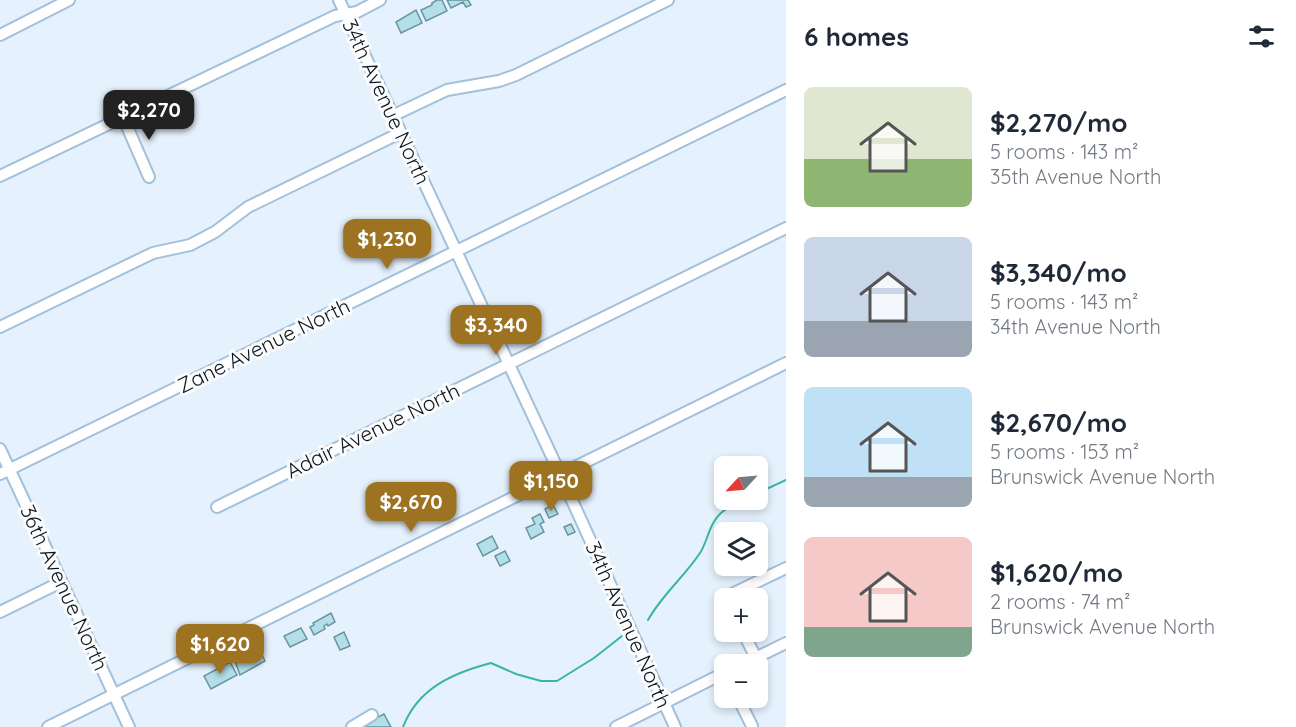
<!DOCTYPE html>
<html lang="en">
<head>
<meta charset="utf-8">
<style>
  :root { --surface:#fff; --page:#f2f2f3; --text:#1f2937; --muted:#747a83; --accent:#9d7322 }
  body { margin:0; font-family:Quicksand,sans-serif; background:var(--page); color:var(--text); height:100vh; display:flex; flex-direction:column; font-size:22px; white-space:nowrap }
  * { box-sizing:border-box; margin:0 }
  p { font-size:20px; color:var(--muted) }
  .icon { flex:none; width:33px; height:33px; fill:none; stroke:currentColor; stroke-width:2; stroke-linecap:round; stroke-linejoin:round }
  .map { position:relative; flex:1; overflow:hidden }
  .side { display:flex; flex-direction:column; background:var(--surface); width:510px }
  .side>* { flex:none }
  .needle { width:39px; rotate:244deg }
  .controls { position:absolute; left:714px; top:456px; display:grid; gap:12px }
  .controls a { display:grid; place-items:center; width:54px; height:54px; border-radius:9px; background:var(--surface); box-shadow:0 3px 9px #0003; font-size:30px }
  .price { position:absolute; translate:-50% -51px; padding:0 14px; border-radius:12px; background:var(--accent); color:#fff; font-size:20px; line-height:39px; filter:drop-shadow(0 2px 3px #0008) }
  .price::after { content:''; position:absolute; left:50%; top:36px; width:18px; height:14px; margin-left:-9px; background:inherit; clip-path:polygon(0 0,100% 0,50% 100%) }
  .price.active { background:#222; color:#fff }
  ul { padding:0; list-style:none }
  li { display:flex; align-items:center; gap:18px; height:150px; padding:0 18px }
  li span { display:grid; place-items:center; flex:none; width:168px; height:120px; border-radius:9px; color:#555 }
  li>.icon { margin-inline-start:auto }
  span .icon { width:72px; height:72px; fill:#fffc; stroke-width:1 }
  li b { font-size:26px }
  h2 { display:flex; justify-content:space-between; align-items:center; height:72px; padding:0 18px; font-size:26px }
  main { display:flex; flex:1; min-height:0 }
  .map>svg:first-child { display:block }
  .lines { fill:none; stroke-linecap:round; stroke-linejoin:round }
  .stream { stroke:#3ab5a1; stroke-width:2 }
  .building { fill:#b2dfea; stroke:#69949e; stroke-width:1.5 }
  .minor-casing { stroke:#a3c0db; stroke-width:14 }
  .minor { stroke:#fff; stroke-width:10 }
  .labels { text-anchor:middle; stroke-width:6; stroke-linejoin:round; paint-order:stroke }
  .street-label { font-size:21px; fill:#0b161f; stroke:#fcfcfc }
</style>
</head>
<body>
<main>
<div class="map">
<svg width="786" height="727" viewBox="0 0 786 727">
  <rect width="100%" height="100%" fill="#e5f1fc"/>
  <g class="lines">
    <g class="stream">
      <path d="M758,493L786,480"/>
      <path d="M648,620C662,595 684,577 700,553C708,541 708,526 719,515C725,508 735,504 743,500"/>
      <path d="M403,727C418,688 453,673 491,663L516,674L541,681H557L594,658L622,636"/>
    </g>
  </g>
  <g class="building">
    <path d="M437,0H442L447,11L426,21L421,10L432,5V3Z"/>
    <path d="M447,0H468L471,5L466,7L463,2L451,8Z"/>
    <path d="M416,10L422,23L401,33L396,22Z"/>
    <path d="M553,505L558,514L549,518L545,509Z"/>
    <path d="M540,514L544,522L540,524L544,532L531,539L526,528L535,524L532,518Z"/>
    <path d="M571,524L575,532L568,535L564,527Z"/>
    <path d="M492,536L498,548L483,556L477,544Z"/>
    <path d="M505,551L510,561L500,566L495,556Z"/>
    <path d="M331,613L335,622L328,626L327,624L324,626L325,629L314,635L310,627L314,625L313,623Z"/>
    <path d="M301,628L307,639L290,647L284,636Z"/>
    <path d="M344,632L350,646L340,650L334,637Z"/>
    <path d="M259,648L265,661L240,675L235,661Z"/>
    <path d="M230,662L237,675L211,689L204,676Z"/>
    <path d="M384,714L391,727H359Z"/>
  </g>
  <g class="lines">
    <g class="minor-casing">
      <g id="minor">
        <path d="M339,0L561,476L675,727"/>
        <path d="M0,35L69,0"/>
        <path d="M392,116L447,90L499,81L516,75L668,0"/>
        <path d="M123,117L149,177"/>
        <path d="M0,176L335,16L357,12L380,0"/>
        <path d="M0,327L153,253L190,245L215,232L248,207L400,133"/>
        <path d="M0,449L129,727"/>
        <path d="M0,474L786,90"/>
        <path d="M217,507L786,228"/>
        <path d="M732,598V594L786,568"/>
        <path d="M0,612L61,582"/>
        <path d="M743,632L756,658"/>
        <path d="M743,664L786,643"/>
        <path d="M738,698L752,726"/>
        <path d="M48,727L786,363"/>
        <path d="M352,727L372,715"/>
        <path d="M616,727L724,673"/>
      </g>
    </g>
    <use href="#minor" class="minor"/>
  </g>
  <g class="labels">
    <g class="street-label">
      <text transform="translate(386 102) rotate(65)" y="7">34th Avenue North</text>
      <text transform="translate(264 346) rotate(-26)" y="7">Zane Avenue North</text>
      <text transform="translate(373 431) rotate(-26)" y="7">Adair Avenue North</text>
      <text transform="translate(64 588) rotate(65)" y="7">36th Avenue North</text>
      <text transform="translate(628 625) rotate(66)" y="7">34th Avenue North</text>
    </g>
  </g>
</svg>
<div class="controls">
<a><svg class="needle" viewBox="-14 -14 28 28"><path d="M0-13l5 13h-10z" fill="#e53935"/><path d="M0 13l5-13h-10z" fill="#747a83"/></svg></a>
<a><svg class="icon" aria-label="layers" viewBox="0 0 24 24"><path d="M12 4l9 5-9 5-9-5zM3 14l9 5 9-5"/></svg></a>
<a>+</a>
<a>−</a>
</div>
<b class="price active" style="left:149px;top:141px">$2,270</b>
<b class="price" style="left:387px;top:270px">$1,230</b>
<b class="price" style="left:496px;top:356px">$3,340</b>
<b class="price" style="left:551px;top:512px">$1,150</b>
<b class="price" style="left:411px;top:533px">$2,670</b>
<b class="price" style="left:220px;top:675px">$1,620</b>
</div>
<section class="side">
<h2>6 homes<svg class="icon" aria-label="filters" viewBox="0 0 24 24"><path d="M4 7h16M4 17h16"/><circle cx="9" cy="7" r="2"/><circle cx="15" cy="17" r="2"/></svg></h2>
<ul>
<li><span style="background:linear-gradient(#dfe7d0 60%,#8fb573 0)"><svg class="icon" aria-label="home" viewBox="0 0 24 24"><path d="M3 11l9-7 9 7M6 9v11h12V9"/></svg></span><div><b>$2,270/mo</b><p>5 rooms · 143 m²</p><p>35th Avenue North</p></div></li>
<li><span style="background:linear-gradient(#c9d6e8 70%,#9aa5b1 0)"><svg class="icon" aria-label="home" viewBox="0 0 24 24"><path d="M3 11l9-7 9 7M6 9v11h12V9"/></svg></span><div><b>$3,340/mo</b><p>5 rooms · 143 m²</p><p>34th Avenue North</p></div></li>
<li><span style="background:linear-gradient(#bfe0f5 75%,#9aa5b1 0)"><svg class="icon" aria-label="home" viewBox="0 0 24 24"><path d="M3 11l9-7 9 7M6 9v11h12V9"/></svg></span><div><b>$2,670/mo</b><p>5 rooms · 153 m²</p><p>Brunswick Avenue North</p></div></li>
<li><span style="background:linear-gradient(#f6c9c9 75%,#7fa58c 0)"><svg class="icon" aria-label="home" viewBox="0 0 24 24"><path d="M3 11l9-7 9 7M6 9v11h12V9"/></svg></span><div><b>$1,620/mo</b><p>2 rooms · 74 m²</p><p>Brunswick Avenue North</p></div></li>
</ul>
</section>
</main>
</body>
</html>
